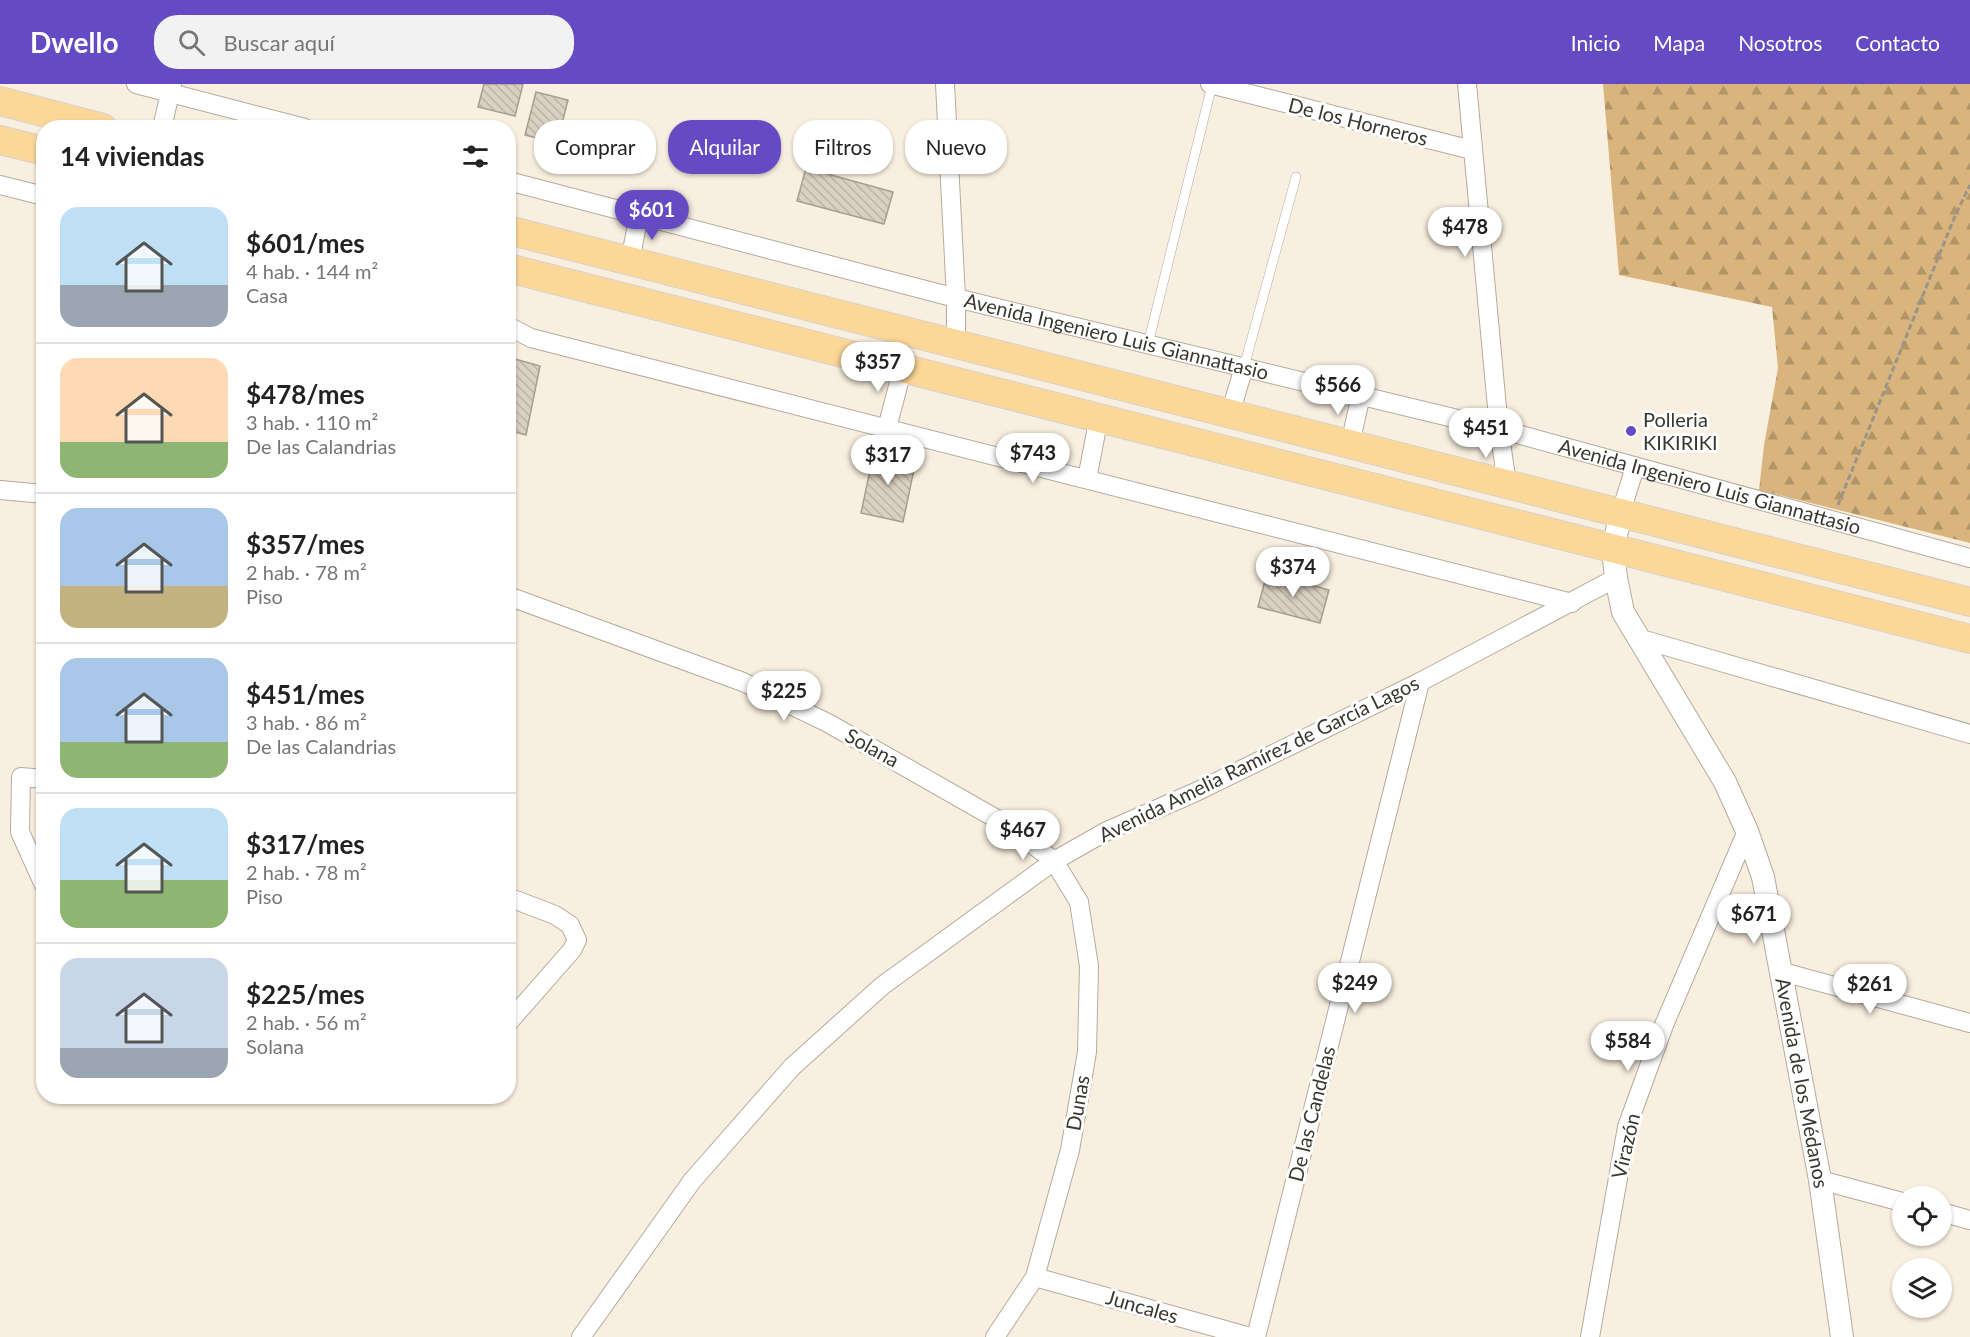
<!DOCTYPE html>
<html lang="es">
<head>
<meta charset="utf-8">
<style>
  :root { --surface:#fff; --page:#f2f2f2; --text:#222; --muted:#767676; --line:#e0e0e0; --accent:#644ac3 }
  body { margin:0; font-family:Lato,sans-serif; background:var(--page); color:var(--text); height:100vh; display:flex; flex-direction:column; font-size:22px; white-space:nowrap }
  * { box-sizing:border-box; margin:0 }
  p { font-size:20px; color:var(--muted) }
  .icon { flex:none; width:33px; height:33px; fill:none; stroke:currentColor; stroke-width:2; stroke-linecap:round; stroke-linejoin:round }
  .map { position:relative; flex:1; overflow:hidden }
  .drawer { position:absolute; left:36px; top:36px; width:480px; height:984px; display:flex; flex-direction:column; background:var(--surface); border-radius:24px; box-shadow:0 2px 4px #0004 }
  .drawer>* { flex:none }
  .top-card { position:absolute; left:534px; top:36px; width:570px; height:54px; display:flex; gap:12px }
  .fabs { position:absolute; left:1892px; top:1102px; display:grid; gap:12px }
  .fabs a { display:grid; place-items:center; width:60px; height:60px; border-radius:50%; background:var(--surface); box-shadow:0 2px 4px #0004; font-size:30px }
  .price { position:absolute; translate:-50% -51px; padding:0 14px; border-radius:21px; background:#fff; color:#222; font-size:20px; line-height:39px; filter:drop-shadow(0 2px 3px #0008) }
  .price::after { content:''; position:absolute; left:50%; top:36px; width:18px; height:14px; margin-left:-9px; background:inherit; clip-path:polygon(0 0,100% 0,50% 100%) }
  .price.current { background:var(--accent); color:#fff }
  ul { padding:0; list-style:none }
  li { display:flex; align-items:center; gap:18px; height:150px; padding:0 24px }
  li+li { border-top:2px solid var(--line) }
  li span { display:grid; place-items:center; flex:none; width:168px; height:120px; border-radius:18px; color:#555 }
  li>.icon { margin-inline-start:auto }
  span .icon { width:72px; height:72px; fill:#fffc; stroke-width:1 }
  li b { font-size:26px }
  h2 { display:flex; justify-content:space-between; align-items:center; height:72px; padding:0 24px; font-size:26px }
  .tag { padding:0 21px; border-radius:24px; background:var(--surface); box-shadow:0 2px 4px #0004; font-size:21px; line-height:54px }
  .tag.current { background:var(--accent); color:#fff }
  header { display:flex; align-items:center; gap:36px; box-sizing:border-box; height:84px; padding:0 30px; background:var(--accent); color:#fff }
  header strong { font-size:28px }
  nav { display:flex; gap:33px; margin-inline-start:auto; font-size:21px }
  .search { width:420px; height:54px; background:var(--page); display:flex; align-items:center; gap:15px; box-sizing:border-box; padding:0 21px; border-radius:24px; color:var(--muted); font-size:22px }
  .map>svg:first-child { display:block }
  .forest { fill:url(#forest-firs) }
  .building { fill:url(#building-back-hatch); stroke:#a79e90; stroke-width:1.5 }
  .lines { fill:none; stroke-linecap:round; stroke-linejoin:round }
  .service-casing { stroke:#b5ab9d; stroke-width:10 }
  .minor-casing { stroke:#b5ab9d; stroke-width:20 }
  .tertiary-casing { stroke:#b5ab9d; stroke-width:24 }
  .primary-casing { stroke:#d4d3d2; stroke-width:30 }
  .path { stroke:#9a9489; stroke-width:3; stroke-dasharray:6 3; stroke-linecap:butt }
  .service { stroke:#fff; stroke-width:9 }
  .minor { stroke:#fff; stroke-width:18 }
  .tertiary { stroke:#fff; stroke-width:22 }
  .primary { stroke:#fbd798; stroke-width:28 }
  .poi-dot { fill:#644ac3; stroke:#fefefe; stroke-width:2 }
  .labels { text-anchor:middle; stroke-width:6; stroke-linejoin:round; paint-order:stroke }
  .street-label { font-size:20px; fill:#3a3731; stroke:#fefefe }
  .poi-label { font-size:20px; fill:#3a3731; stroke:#fefefe; text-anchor:start }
</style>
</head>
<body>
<header>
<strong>Dwello</strong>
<div class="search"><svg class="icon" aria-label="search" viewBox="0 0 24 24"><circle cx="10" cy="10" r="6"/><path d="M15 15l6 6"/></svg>Buscar aquí</div>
<nav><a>Inicio</a><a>Mapa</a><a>Nosotros</a><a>Contacto</a></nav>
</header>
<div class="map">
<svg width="1970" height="1253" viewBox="0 0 1970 1253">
  <defs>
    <pattern id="forest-firs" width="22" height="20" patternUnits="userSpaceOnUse" patternTransform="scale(1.5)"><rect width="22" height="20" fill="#d9b57d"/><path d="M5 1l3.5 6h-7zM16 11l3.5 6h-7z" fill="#b19467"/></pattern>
    <pattern id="building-back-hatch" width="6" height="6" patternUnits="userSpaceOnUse" patternTransform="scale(1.5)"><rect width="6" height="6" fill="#dad0c1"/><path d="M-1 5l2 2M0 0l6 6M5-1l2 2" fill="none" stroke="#bcb3a6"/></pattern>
  </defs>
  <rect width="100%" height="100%" fill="#f9efe0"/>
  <path class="forest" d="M1603,0H1970V459L1759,406L1764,361L1778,284L1772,223L1619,191Z"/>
  <g class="building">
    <path d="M484,0H523L515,32L478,23Z"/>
    <path d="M536,8L568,16L557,59L525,51Z"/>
    <path d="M806,84L893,108L884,140L797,117Z"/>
    <path d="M508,273L540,282L526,351L508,346Z"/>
    <path d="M874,367L916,376L903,438L861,429Z"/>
    <path d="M1267,489L1329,506L1320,539L1258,523Z"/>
  </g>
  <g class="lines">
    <g class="service-casing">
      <g id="service">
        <path d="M1148,260L1212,1"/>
        <path d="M1244,283L1296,93"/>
      </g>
    </g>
    <g class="minor-casing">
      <g id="minor">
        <path d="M136,0L305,44"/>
        <path d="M945,0L956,214V260"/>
        <path d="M1210,0L1472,66"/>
        <path d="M1467,0L1499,345L1507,400"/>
        <path d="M162,44L172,0"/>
        <path id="s1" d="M508,97L956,214L1499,345L1970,474"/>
        <path d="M0,101L44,112"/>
        <path d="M630,177L639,131"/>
        <path d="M508,242L531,254L1572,519"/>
        <path d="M1230,330L1244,283"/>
        <path d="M887,344L903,283"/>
        <path d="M1350,360L1361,311"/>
        <path d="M1087,395L1099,333"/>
        <path d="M0,406L44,410"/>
        <path d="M1621,428L1635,383"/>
        <path d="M508,512L743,598L828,639L1009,742L1054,777L1079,818L1089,882L1087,968L1070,1066L1035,1193L995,1253"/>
        <path d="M1638,554L1970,650"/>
        <path d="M44,695L21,693L20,748L44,801"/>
        <path d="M508,813L555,831L570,841L577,856L572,866L508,939"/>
        <path d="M1779,887L1970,939"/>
        <path d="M1820,1096L1902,1118"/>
        <path d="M1941,1128L1970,1136"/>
        <path d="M1035,1193L1250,1253"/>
        <path d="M581,1253L692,1097L792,983L882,902L1054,777L1105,748L1198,707L1420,598L1616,494"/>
        <path d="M1256,1253L1420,598"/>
        <path d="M1590,1253L1627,1043L1664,941L1747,747"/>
      </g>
    </g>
    <g class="tertiary-casing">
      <g id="tertiary">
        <path id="s2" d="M1621,428L1613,465L1616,494L1623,528L1725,698L1747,747L1763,793L1820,1096L1842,1253"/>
      </g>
    </g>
    <g class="primary-casing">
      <g id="primary">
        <path d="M0,17L103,44"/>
        <path d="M0,56L44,67"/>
        <path d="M508,146L1970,518"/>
        <path d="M508,184L1970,555"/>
      </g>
    </g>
    <path class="path" d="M1838,421L1955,132L1970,101"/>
    <use href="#service" class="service"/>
    <use href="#minor" class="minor"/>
    <use href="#tertiary" class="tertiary"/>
    <use href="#primary" class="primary"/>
  </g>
  <circle class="poi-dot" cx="1631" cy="347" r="6"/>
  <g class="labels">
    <g class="street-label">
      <text transform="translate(1358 38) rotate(14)" y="7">De los Horneros</text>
      <text dy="7" stroke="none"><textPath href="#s1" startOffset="628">Avenida Ingeniero Luis Giannattasio</textPath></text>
      <text dy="7" stroke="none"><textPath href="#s1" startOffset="1240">Avenida Ingeniero Luis Giannattasio</textPath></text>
      <text transform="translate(872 664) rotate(29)" y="7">Solana</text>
      <text transform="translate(1259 675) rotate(-26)" y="7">Avenida Amelia Ramírez de García Lagos</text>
      <text dy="7" stroke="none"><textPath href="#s2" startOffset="612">Avenida de los Médanos</textPath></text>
      <text transform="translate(1078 1019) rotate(-80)" y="7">Dunas</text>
      <text transform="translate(1312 1030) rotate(-76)" y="7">De las Candelas</text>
      <text transform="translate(1626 1062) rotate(-77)" y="7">Virazón</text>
      <text transform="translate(1142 1223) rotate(16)" y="7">Juncales</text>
    </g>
    <g class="poi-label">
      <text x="1643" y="343">Polleria<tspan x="1643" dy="23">KIKIRIKI</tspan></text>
    </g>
  </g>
</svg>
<div class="fabs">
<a><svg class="icon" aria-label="locate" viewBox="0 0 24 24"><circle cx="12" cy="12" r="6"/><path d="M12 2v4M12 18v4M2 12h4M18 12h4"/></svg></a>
<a><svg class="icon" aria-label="layers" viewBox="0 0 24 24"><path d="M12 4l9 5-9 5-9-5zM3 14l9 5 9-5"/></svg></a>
</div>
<b class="price current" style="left:652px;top:157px">$601</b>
<b class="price" style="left:1465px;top:174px">$478</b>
<b class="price" style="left:878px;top:309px">$357</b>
<b class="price" style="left:1338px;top:332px">$566</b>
<b class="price" style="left:1486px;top:375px">$451</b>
<b class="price" style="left:1033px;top:400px">$743</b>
<b class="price" style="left:888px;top:402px">$317</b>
<b class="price" style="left:1293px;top:514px">$374</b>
<b class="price" style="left:784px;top:638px">$225</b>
<b class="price" style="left:1023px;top:777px">$467</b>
<b class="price" style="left:1754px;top:861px">$671</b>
<b class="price" style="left:1355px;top:930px">$249</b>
<b class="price" style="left:1870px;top:931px">$261</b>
<b class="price" style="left:1628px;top:988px">$584</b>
<div class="top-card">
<a class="tag">Comprar</a>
<a class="tag current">Alquilar</a>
<a class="tag">Filtros</a>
<a class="tag">Nuevo</a>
</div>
<section class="drawer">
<h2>14 viviendas<svg class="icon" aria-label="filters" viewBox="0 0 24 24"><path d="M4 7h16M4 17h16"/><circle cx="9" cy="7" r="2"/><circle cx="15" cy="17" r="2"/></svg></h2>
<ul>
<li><span style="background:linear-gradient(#bfe0f5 65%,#9aa5b1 0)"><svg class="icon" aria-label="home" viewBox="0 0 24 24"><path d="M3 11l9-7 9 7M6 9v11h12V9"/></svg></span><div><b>$601/mes</b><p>4 hab. · 144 m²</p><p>Casa</p></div></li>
<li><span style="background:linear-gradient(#ffd9b3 70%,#8fb573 0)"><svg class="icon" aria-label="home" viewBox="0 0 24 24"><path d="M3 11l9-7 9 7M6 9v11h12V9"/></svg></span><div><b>$478/mes</b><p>3 hab. · 110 m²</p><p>De las Calandrias</p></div></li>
<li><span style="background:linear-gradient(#a9c7e8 65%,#c2b280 0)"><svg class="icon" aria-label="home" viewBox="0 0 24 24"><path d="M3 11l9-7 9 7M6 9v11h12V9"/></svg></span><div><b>$357/mes</b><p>2 hab. · 78 m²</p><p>Piso</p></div></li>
<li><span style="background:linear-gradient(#a9c7e8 70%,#8fb573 0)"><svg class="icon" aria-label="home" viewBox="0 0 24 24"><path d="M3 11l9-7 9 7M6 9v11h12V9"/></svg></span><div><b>$451/mes</b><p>3 hab. · 86 m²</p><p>De las Calandrias</p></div></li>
<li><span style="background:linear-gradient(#bfe0f5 60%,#8fb573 0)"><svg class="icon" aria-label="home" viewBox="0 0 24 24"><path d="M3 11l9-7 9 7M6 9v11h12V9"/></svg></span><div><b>$317/mes</b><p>2 hab. · 78 m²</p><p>Piso</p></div></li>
<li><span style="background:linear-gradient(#c9d6e8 75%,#9aa5b1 0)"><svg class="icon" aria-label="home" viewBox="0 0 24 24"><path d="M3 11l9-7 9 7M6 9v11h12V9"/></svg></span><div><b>$225/mes</b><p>2 hab. · 56 m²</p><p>Solana</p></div></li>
</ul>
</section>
</div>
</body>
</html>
